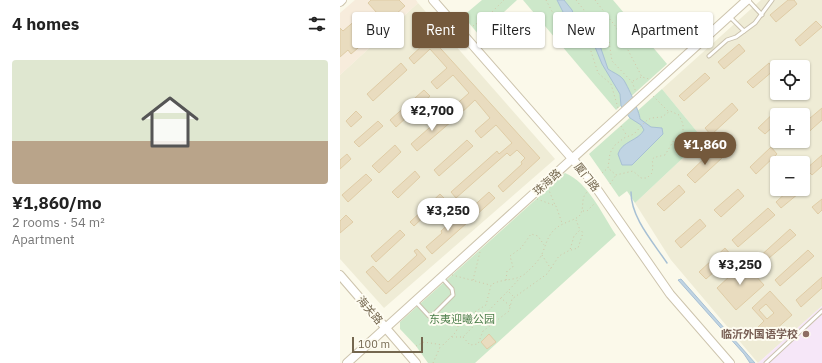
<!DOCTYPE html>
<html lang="en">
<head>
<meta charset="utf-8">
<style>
  :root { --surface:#fff; --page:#f6f6f6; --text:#222; --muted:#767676; --line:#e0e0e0; --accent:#74593c }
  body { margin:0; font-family:"IBM Plex Sans","Noto Sans SC",sans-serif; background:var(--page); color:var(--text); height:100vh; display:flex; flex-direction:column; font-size:15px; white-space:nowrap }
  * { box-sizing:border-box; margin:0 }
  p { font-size:13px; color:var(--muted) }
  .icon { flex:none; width:22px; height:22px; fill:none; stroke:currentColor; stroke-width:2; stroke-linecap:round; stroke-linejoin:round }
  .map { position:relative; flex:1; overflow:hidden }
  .panel { display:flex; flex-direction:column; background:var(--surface); width:340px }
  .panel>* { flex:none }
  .top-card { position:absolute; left:12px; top:12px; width:380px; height:36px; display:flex; gap:8px }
  .tools { position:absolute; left:430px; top:60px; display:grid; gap:8px }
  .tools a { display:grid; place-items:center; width:40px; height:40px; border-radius:4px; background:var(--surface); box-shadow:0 1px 3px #0004; font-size:20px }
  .scale { position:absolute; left:12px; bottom:10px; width:71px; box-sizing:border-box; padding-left:4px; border:2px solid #74674f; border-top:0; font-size:11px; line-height:14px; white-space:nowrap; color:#74674f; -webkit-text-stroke:3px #fefcf1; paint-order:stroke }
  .price { position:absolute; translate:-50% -34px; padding:0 9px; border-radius:14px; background:#fff; color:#222; font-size:13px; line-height:26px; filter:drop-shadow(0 1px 2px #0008) }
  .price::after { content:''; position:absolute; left:50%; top:24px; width:12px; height:9px; margin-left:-6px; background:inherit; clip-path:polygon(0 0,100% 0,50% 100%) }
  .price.active { background:var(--accent); color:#fff }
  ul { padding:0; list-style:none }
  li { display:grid; align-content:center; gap:8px; height:212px; padding:0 12px }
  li+li { border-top:1px solid var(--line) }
  li span { display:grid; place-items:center; height:124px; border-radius:4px; color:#555 }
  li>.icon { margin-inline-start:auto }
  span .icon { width:72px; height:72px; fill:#fffc; stroke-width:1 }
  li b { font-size:17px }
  h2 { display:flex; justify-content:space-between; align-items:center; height:48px; padding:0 12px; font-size:17px }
  .pill { padding:0 14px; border-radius:4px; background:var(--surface); box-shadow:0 1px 3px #0004; font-size:14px; line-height:36px }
  .pill.active { background:var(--accent); color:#fff }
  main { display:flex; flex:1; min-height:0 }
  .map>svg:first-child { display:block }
  .residential { fill:#efecd6; fill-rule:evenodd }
  .commercial { fill:#f7ecdc }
  .education { fill:#f6e7f8 }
  .green { fill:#cde8ca }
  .water { fill:#c0d4e3; stroke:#a7c0d4 }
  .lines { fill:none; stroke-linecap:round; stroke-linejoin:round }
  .stream { stroke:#a7c0d4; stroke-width:1.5 }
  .building { fill:#e9dcbf; stroke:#dfcca6; fill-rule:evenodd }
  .lane-casing { stroke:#cac2ae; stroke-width:5 }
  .secondary-casing { stroke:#cdc4ad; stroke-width:10 }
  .path { stroke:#d3c5a7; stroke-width:1; stroke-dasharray:1 3; stroke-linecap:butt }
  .lane { stroke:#fff; stroke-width:3 }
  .secondary { stroke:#fff; stroke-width:8 }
  .education-dot { fill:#8d6e63; stroke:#fefcf1; stroke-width:1.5 }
  .labels { text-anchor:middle; stroke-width:4; stroke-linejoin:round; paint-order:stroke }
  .street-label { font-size:11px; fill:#74674f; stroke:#fefcf1 }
  .park-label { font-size:11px; fill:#4c7e4b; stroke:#fefcf1 }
  .education-label { font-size:11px; font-weight:bold; fill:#785e54; stroke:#fefcf1; text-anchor:end }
</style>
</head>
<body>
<main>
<section class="panel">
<h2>4 homes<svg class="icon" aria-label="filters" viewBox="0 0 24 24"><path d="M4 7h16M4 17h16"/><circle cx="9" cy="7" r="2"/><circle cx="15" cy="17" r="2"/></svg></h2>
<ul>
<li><span style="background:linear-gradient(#dfe7d0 65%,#b9a48a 0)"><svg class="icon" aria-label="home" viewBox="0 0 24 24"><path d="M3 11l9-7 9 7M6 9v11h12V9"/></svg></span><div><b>¥1,860/mo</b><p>2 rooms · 54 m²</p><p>Apartment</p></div></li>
</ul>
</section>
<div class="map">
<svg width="482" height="363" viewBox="0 0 482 363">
  <rect width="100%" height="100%" fill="#fbf9ea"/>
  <g class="residential">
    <path d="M421,0H482V306L418,363L331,260L295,203L363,139L322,89ZM437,67H463V93H437ZM437,115H463V141H437ZM437,163H463V189H437Z"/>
    <path d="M78,3L215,159L44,308L0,259V75Z"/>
  </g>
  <path class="commercial" d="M15,0H76L78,3L0,75V13Z"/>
  <path class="education" d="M482,306V363H418Z"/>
  <g class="green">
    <path d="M142,0H177L139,35L123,16Z"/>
    <path d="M183,0H273L327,64L276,110Z"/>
    <path d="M322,89L363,139L295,203L287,191L279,197L249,154Z"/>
    <path d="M225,173C248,182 262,214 276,235L135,363H88L76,346L60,329V322Z"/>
  </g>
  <g class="water">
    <path d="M217,0H224L232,10L238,26L257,37L268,69C272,72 280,75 283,79C287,84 300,113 300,119L311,127L322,128L323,134L292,165H282L278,154C282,141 298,141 304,130L301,125L290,118L281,106L280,94L262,64L253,42L231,28Z"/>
    <path d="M341,279L415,363H410L404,354L338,280Z"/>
  </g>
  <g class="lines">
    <path class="stream" d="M291,192C291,218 313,242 327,263"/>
  </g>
  <g class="building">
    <path d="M31,0H59L65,6L46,23L28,3Z"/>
    <path d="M448,0H454L457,4L436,22L430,15Z"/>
    <path d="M24,13L39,30L34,34L31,32L23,39L25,42L11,54L8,50L0,57V28L3,31Z"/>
    <path d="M476,21L482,27L460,46L455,40Z"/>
    <path d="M82,28L200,158L163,192L158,186L182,164L181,162L185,158L177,150L170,156L167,153L116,198L111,192L157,151L159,154L172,143L156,125L141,138L135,131L150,118L135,100L119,115L112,108L129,93L113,75L97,89L91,82L107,68L90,49L74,64L69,58L85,43L76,34Z"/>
    <path d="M399,44L405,51L384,69L378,62Z"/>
    <path d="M61,63L67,70L33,101L27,94Z"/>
    <path d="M429,63L434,70L413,88L407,82Z"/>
    <path d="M365,73L370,78L344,101L339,96Z"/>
    <path d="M84,90L90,96L56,127L50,120Z"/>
    <path d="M392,103L398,110L371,135L365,128Z"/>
    <path d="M439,108L445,115H437V123L425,134L418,128Z"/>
    <path d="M482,108V120L463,137V124Z"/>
    <path d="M16,111L22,117L11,127L6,121Z"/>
    <path d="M106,113L112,121L77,151L71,144Z"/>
    <path d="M38,121L43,126L19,147L14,142Z"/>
    <path d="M127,140L133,146L99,176L94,170Z"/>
    <path d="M55,145L61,152L39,173L32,166Z"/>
    <path d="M431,147L437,154L416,174L410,167Z"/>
    <path d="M375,148L383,157L355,183L347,175Z"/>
    <path d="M7,154L11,159L0,169V160Z"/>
    <path d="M482,155V166L472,175L466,169Z"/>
    <path d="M75,171L80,177L58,198L52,192Z"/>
    <path d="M26,174L32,180L8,202L2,195Z"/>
    <path d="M339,185L345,192L324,211L317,204Z"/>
    <path d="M398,189L404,196L381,217L374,210Z"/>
    <path d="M450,189H464L441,208L436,202Z"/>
    <path d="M149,192L155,198L134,217L128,211Z"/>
    <path d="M100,194L104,198L74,226L70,222Z"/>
    <path d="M482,199V210L478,214L472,207Z"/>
    <path d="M428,208L435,215L398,247L392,240Z"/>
    <path d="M118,210L128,222L92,254L86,247L102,233L101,231L114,219L112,216Z"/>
    <path d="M6,215L13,222L0,233V221Z"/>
    <path d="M360,219L366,226L341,248L335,241Z"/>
    <path d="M450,229L456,235L422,264L417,259Z"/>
    <path d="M60,230L65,235L36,262L31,256Z"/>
    <path d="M385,248L392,256L366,279L359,272Z"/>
    <path d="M77,249L86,259L46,294L26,272L33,266L48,282L77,255L74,251Z"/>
    <path d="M468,250L474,256L440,286L435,280Z"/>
    <path d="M404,263L424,285L396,310L377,288Z"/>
    <path d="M482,277V288L461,307L456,300Z"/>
    <path d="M430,291L452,315L426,338L417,328L424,321L412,308ZM426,304L434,313L427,319L419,310Z"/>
    <path d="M149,334L156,342L147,349L141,342Z"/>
  </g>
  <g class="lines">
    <g class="lane-casing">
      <g id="lane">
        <path d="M408,0L422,15"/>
        <path d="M390,17L404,31"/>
        <path d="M369,56L387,40L396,37L415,23L432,0"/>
        <path d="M75,301L89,316L94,314L113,295L112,289L102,278"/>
        <path d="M426,363L482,311"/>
      </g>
    </g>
    <g class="secondary-casing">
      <g id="secondary">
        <path d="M93,0L250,179L330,294L390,363"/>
        <path d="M0,2L2,0"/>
        <path d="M0,275L76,363"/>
        <path d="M7,363L407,0"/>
      </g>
    </g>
    <g class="path">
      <path d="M206,0L224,34L249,45L258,73L271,84L278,108"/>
      <path d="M236,0L244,10L241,20L261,30L269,42L272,61L292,82L296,92"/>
      <path d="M255,0L276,27L302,77L309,79"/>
      <path d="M133,26L148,16L164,0"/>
      <path d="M221,28L241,20"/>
      <path d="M293,81L301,77"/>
      <path d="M313,96L328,111"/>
      <path d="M281,126L287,136"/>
      <path d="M262,173L268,168L270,153L275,145L284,138L294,134L306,121L311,118L322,117L330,111L339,115L343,124V132L334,140L325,155C306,159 315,157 312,173L307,178H301L293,171L276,175L268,168"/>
      <path d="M270,184L276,175"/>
      <path d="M208,188L215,205"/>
      <path d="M197,199L216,206L222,223"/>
      <path d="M243,211H247L255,203"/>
      <path d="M231,250L238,248L243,233L241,230"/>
      <path d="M202,255L211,269"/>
      <path d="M112,275L150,285"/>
      <path d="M133,280L140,252"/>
      <path d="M166,280L167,271L173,267L170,256L181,248L191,234L198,236L204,245"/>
      <path d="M169,290L180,278"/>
      <path d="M170,306L161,298L168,291L174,297"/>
      <path d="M130,315L135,324"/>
      <path d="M112,337H123L161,298"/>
      <path d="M123,337L130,345L138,344L143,331L169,311L172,299L207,274L219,256L230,250L234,236L240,230L236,220"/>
      <path d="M76,346L84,342L103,345L116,332L120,321L146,305L151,285C161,278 176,282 186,273C191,268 199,261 202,254C206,245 207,237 214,230C222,222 237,220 240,215C245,207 240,199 247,192"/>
      <path d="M93,363L101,345"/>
    </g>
    <use href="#lane" class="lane"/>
    <use href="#secondary" class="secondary"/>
  </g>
  <circle class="education-dot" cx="466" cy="334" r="4"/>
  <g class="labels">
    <g class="street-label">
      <text transform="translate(247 177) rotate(52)" y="4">厦门路</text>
      <text transform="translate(207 182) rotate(-42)" y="4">珠海路</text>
      <text transform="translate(30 310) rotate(49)" y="4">海关路</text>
    </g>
    <g class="park-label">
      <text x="122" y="323">东夷迎曦公园</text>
    </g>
    <g class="education-label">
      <text x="458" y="338">临沂外国语学校</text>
    </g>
  </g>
</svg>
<div class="tools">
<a><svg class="icon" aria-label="locate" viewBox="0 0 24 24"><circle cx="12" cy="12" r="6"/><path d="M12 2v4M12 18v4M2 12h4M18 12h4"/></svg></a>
<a>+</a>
<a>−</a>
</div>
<div class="scale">100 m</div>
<b class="price" style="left:92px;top:132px">¥2,700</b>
<b class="price active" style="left:365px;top:166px">¥1,860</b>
<b class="price" style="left:108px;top:232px">¥3,250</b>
<b class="price" style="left:400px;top:286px">¥3,250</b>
<div class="top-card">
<a class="pill">Buy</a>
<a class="pill active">Rent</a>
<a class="pill">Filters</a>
<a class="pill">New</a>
<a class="pill">Apartment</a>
</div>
</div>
</main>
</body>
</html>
